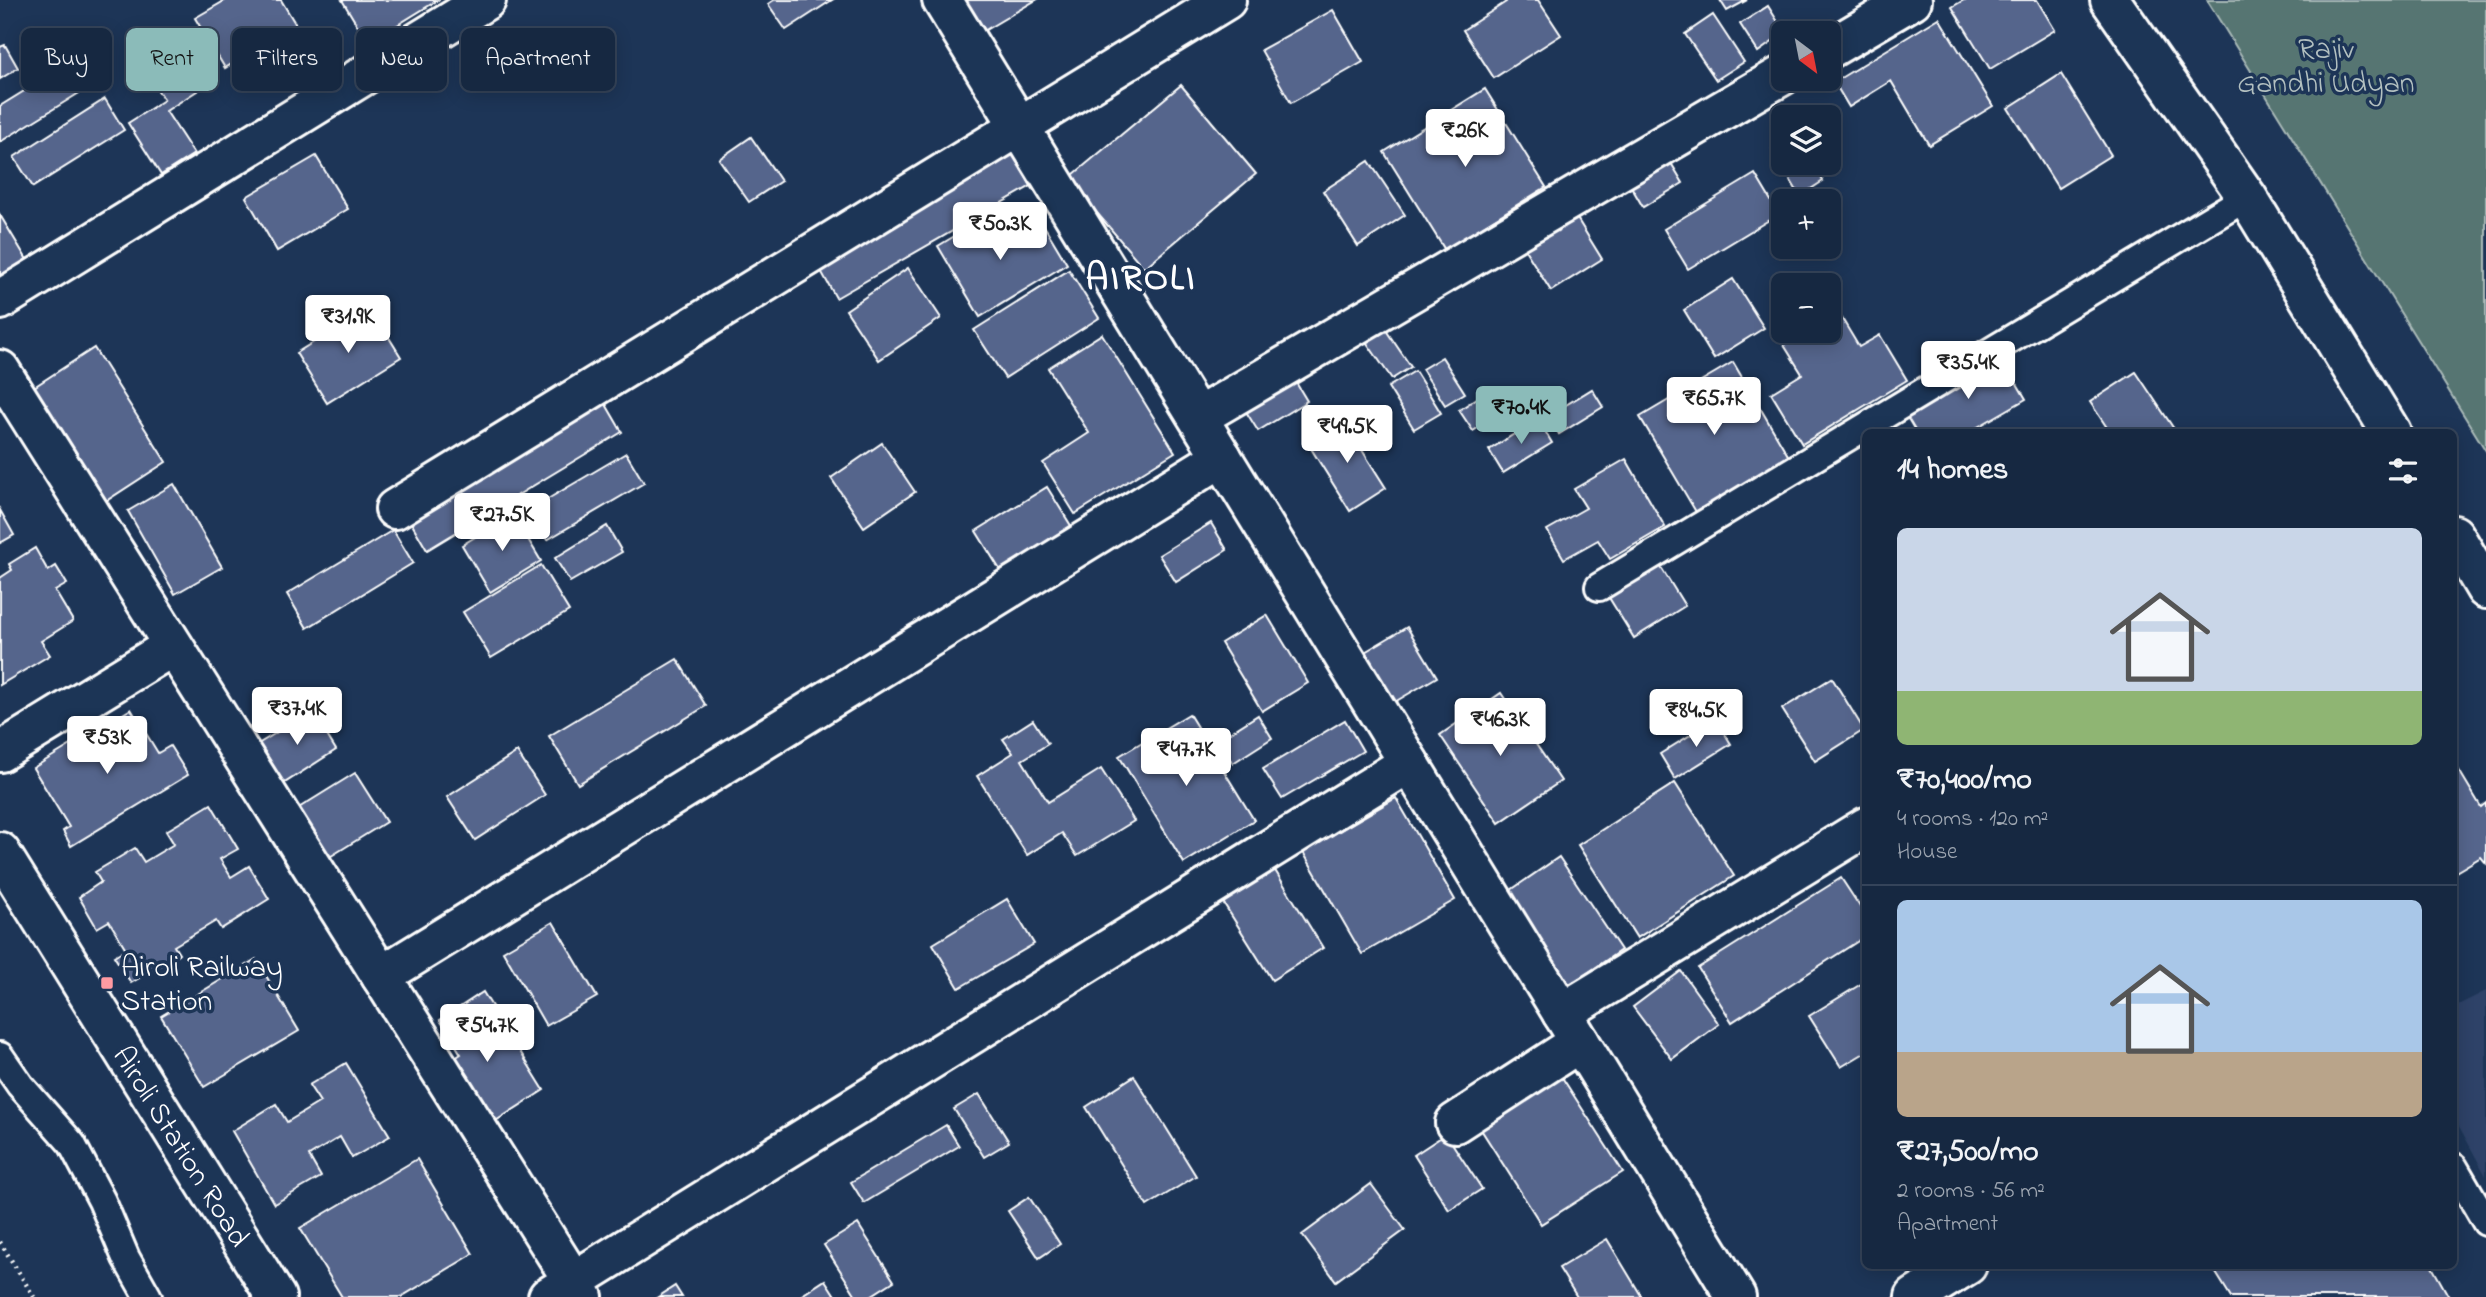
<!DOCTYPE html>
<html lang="en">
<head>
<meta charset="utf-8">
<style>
  :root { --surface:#162841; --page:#23344c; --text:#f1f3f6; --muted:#9ea6b1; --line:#35445a; --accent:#8bbbb9 }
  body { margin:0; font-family:"Indie Flower",sans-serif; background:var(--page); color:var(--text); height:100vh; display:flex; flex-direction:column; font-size:26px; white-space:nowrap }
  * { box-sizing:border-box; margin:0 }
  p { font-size:23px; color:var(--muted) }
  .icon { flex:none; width:38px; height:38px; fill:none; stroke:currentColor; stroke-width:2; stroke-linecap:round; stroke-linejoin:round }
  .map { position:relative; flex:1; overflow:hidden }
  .side { position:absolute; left:1862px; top:429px; width:595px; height:840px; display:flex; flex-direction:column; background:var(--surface); border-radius:10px; box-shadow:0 4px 18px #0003,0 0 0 2px var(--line) }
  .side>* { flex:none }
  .hud { position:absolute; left:21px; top:28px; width:665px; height:63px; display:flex; gap:14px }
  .needle { width:46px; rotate:148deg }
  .controls { position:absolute; left:1771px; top:21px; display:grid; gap:14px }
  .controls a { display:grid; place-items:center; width:70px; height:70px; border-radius:10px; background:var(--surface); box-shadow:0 4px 18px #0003,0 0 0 2px var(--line); font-size:35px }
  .price { position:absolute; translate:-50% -60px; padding:0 16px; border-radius:7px; background:#fff; color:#222; font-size:23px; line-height:46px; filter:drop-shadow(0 2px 4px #0008) }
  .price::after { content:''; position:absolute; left:50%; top:42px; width:21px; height:16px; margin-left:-10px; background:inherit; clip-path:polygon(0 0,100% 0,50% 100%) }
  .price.active { background:var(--accent); color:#111 }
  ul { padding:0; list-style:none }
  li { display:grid; align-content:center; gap:14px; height:371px; padding:0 35px }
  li+li { border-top:2px solid var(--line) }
  li span { display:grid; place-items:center; height:217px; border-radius:10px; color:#555 }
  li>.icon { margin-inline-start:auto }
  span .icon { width:126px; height:126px; fill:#fffc; stroke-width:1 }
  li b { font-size:30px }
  h2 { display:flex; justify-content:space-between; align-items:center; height:84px; padding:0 35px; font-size:30px }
  .tag { padding:0 24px; border-radius:10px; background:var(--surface); box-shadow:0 4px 18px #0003,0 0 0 2px var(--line); font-size:24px; line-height:63px }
  .tag.active { background:var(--accent); color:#111 }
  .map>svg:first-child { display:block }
  .built { fill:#2e4367 }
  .green { fill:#567472; stroke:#aabab8; stroke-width:2 }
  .building { fill:#55658c; stroke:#fff; stroke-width:2 }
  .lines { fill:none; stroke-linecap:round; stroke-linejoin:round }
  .service-casing { stroke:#fff; stroke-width:32 }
  .minor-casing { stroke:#fff; stroke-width:44 }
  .tertiary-casing { stroke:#fff; stroke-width:44 }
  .path { stroke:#fff; stroke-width:4.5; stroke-dasharray:2 5; stroke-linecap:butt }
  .service { stroke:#1d3557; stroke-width:26 }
  .minor { stroke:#1d3557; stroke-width:38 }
  .tertiary { stroke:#1d3557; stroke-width:38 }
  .poi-dot { fill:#ff9aa2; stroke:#1d3557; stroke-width:2.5 }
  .labels { text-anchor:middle; stroke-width:7; stroke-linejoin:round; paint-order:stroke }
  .park-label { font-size:30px; fill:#b3c0c0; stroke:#1d3557 }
  .poi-label { font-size:30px; fill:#fff; stroke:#1d3557; text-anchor:start }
  .street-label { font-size:30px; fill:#fff; stroke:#1d3557 }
  .district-label { font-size:37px; font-weight:bold; letter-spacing:2px; fill:#fff; stroke:#1d3557 }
</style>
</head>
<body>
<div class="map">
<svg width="2486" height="1297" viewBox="0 0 2486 1297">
  <rect width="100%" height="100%" fill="#1d3557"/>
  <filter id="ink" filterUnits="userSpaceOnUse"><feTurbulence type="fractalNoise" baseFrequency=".0143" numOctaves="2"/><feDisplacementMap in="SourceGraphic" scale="14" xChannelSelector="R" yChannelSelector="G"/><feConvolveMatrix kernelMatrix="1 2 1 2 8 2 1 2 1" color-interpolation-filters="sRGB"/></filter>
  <g filter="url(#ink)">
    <path class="built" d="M2486,991V1176L2454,1117V1007Z"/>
    <path class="green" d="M2207,0H2486V451Z"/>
    <g class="building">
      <path d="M226,0H281L296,25L225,68L195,18Z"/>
      <path d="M342,0H438L368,43Z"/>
      <path d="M774,0H832L786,30L768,4Z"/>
      <path d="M955,0H1036L977,35Z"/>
      <path d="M1505,0H1538L1561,35L1494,78L1463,30L1506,2Z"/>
      <path d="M1720,0H1747L1727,11Z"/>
      <path d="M1964,0H2037L2055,30L1990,69L1952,7Z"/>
      <path d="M1768,6L1785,33L1758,52L1740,24Z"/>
      <path d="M1333,10L1363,62L1291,103L1261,50Z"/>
      <path d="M1713,15L1744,62L1716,80L1685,34Z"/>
      <path d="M1939,18L1993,106L1929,145L1891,81L1849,107L1834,82Z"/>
      <path d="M164,33L200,89L166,111L194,154L161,175L128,123L164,100L133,52Z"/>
      <path d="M5,45L18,68L0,79V47Z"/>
      <path d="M81,56L97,82L0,142V106Z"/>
      <path d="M2061,74L2111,155L2058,188L2008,108Z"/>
      <path d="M1181,85L1256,174L1144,268L1068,179Z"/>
      <path d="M1485,89L1546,187L1445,250L1384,152Z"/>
      <path d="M105,99L124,130L33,187L14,157Z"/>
      <path d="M751,137L781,181L749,202L719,159Z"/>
      <path d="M1783,142V163H1813L1823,181L1800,196L1772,149Z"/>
      <path d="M1010,148L1031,186L836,298L815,260Z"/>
      <path d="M1665,153L1683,183L1643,207L1625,176Z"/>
      <path d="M316,156L348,209L277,251L246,197Z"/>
      <path d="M1369,161L1405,215L1358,246L1323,191Z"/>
      <path d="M1755,174L1779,214L1688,269L1664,229Z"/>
      <path d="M1570,207L1602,259L1551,291L1519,240Z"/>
      <path d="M0,215L32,268L0,287Z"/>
      <path d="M988,216L1004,242L1040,219L1067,264L980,317L938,246Z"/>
      <path d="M908,268L941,318L879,360L846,310Z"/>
      <path d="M1069,270L1099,318L1005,378L974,330Z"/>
      <path d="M1733,279L1764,328L1714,359L1684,310Z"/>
      <path d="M1829,297L1859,347L1880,335L1907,380L1802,444L1771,393L1802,374L1774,329L1783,324V331H1829Z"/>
      <path d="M370,307L401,357L327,403L296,353Z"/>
      <path d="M1379,320L1411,367L1392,379L1360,333Z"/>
      <path d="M1102,334L1175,452L1075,514L1043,463L1089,433L1048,368Z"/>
      <path d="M94,348L166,462L106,501L34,387Z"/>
      <path d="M2000,355L2026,399L1969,432H1916L1904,412Z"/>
      <path d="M1442,357L1465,393L1445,405L1422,369Z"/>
      <path d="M1733,362L1789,457L1696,512L1640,417Z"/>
      <path d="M1286,366L1307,401L1258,431L1237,397Z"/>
      <path d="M1415,371L1441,413L1414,429L1388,387Z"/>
      <path d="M2136,372L2174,429L2169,432H2110L2090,402Z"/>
      <path d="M1592,389L1603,407L1559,434L1548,416Z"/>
      <path d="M1488,391L1502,413L1473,431L1459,410Z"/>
      <path d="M604,401L622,432L427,550L409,519Z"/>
      <path d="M1538,419L1552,443L1503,473L1489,450Z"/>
      <path d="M1343,420L1386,488L1350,511L1307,442Z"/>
      <path d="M882,443L915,492L864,527L831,478Z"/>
      <path d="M626,453L644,483L547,540L529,510Z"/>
      <path d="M1626,459L1665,527L1610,559L1598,540L1564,559L1547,530L1586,508L1574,489Z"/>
      <path d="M174,484L222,567L175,594L128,511Z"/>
      <path d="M1047,487L1078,537L1007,581L976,531Z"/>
      <path d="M0,510L14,535L0,543Z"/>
      <path d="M513,514L541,561L490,592L462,545Z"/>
      <path d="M1211,523L1227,550L1176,582L1159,555Z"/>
      <path d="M607,526L622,552L570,582L555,558Z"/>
      <path d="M393,530L413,563L307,628L287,594Z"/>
      <path d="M35,548L48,571L56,566L67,584L55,591L73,621L41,641L50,655L0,685V578L12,570L9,564Z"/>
      <path d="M1659,564L1685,606L1634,638L1608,596Z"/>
      <path d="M541,565L569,611L491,658L463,612Z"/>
      <path d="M1267,615L1308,683L1262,711L1221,643Z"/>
      <path d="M1407,627L1437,677L1393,703L1363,653Z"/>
      <path d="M677,659L706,706L578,784L549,736Z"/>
      <path d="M1832,678L1864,730L1815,761L1782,709Z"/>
      <path d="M1501,693L1561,781L1499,823L1440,735Z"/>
      <path d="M131,709L158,753L170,746L188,775L71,846L63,831L69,827L33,768Z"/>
      <path d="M312,711L336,750L283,784L258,744Z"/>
      <path d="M1189,714L1254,820L1184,863L1119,756Z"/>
      <path d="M1258,715L1272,738L1233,763L1217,741Z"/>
      <path d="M1716,719L1731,744L1675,779L1660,754Z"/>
      <path d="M1033,720L1048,744L1022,760L1048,802L1101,769L1134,821L1077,856L1062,833L1027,855L977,776L1013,753L1003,739Z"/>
      <path d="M1345,720L1363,751L1282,799L1263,769Z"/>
      <path d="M517,752L545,795L475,840L447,797Z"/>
      <path d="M2454,762L2481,807L2486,803V863L2481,857L2454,873Z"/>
      <path d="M355,773L386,822L320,863L289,814Z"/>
      <path d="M1675,783L1734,876L1637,938L1578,845Z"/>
      <path d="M1396,798L1455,900L1362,954L1303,852Z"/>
      <path d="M211,804L238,849L220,859L231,877L249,866L269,899L221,929L216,921L174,946L179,954L131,983L114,956L126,949L109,921L97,928L79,897L101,882L95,872L135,848L144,862L174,844L166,831Z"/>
      <path d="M1559,857L1621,950L1570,985L1508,892Z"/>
      <path d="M1268,859L1323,948L1272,980L1216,891Z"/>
      <path d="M1841,878L1866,916V936L1732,1022L1698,968Z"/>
      <path d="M1007,899L1034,944L959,988L933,944Z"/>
      <path d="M553,922L597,997L546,1026L503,951Z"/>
      <path d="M256,959L299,1031L204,1087L161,1016Z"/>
      <path d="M1681,971L1719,1024L1672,1059L1633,1007Z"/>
      <path d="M1866,981V1052L1841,1067L1809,1016Z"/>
      <path d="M483,992L544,1090L480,1131L440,1068L461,1054L440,1020Z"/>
      <path d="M346,1063L390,1136L352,1158L340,1137L309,1156L321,1177L274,1204L232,1131L276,1104L287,1122L320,1102L309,1085Z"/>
      <path d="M1556,1068L1623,1172L1541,1224L1475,1120Z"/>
      <path d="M1134,1076L1196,1176L1147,1206L1086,1107Z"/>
      <path d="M979,1094L1009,1142L984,1157L954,1109Z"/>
      <path d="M946,1125L959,1146L864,1203L851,1182Z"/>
      <path d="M1446,1134L1482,1189L1449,1210L1414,1155Z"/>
      <path d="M417,1159L473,1254L401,1297H342L300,1228Z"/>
      <path d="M1371,1184L1405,1230L1336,1281L1302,1235Z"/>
      <path d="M1029,1197L1060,1244L1039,1258L1008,1211Z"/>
      <path d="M858,1224L894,1281L869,1297H857L824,1245Z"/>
      <path d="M1607,1239L1642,1297H1577L1559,1268Z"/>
      <path d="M2211,1265H2431L2449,1297H2231Z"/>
      <path d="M825,1280L836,1297H799Z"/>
      <path d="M675,1286L682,1297H658Z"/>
    </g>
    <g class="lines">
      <g class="service-casing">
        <g id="service">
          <path d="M1599,587L2247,197"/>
          <path d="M0,1056L20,1085L72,1144L102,1201L126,1258L148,1297"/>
          <path d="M2454,1167L2486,1222"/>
        </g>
      </g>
      <g class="minor-casing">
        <g id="minor">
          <path d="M942,0L1736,1297"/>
          <path d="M2110,0L2247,197L2391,432"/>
          <path d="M1829,49L1912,0"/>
          <path d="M0,300L486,0"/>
          <path d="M0,370L583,1297"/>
          <path d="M1198,417L1783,75"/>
          <path d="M395,509L1226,0"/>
          <path d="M2454,535L2486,589"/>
          <path d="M0,752L173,646"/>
          <path d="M381,976L1222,457"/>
          <path d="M1562,1013L1866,827"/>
          <path d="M1455,1123L1580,1042"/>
          <path d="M548,1297L1409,763"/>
          <path d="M1915,1297L1967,1265"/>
        </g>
      </g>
      <g class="tertiary-casing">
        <path id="tertiary" d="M0,852L276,1297"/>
      </g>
      <path class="path" d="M0,1242L34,1297"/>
      <use href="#service" class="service"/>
      <use href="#minor" class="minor"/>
      <use href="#tertiary" class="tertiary"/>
    </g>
  </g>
  <rect class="poi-dot" x="100" y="976" width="14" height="14" rx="3.5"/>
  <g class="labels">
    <g class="park-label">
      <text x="2326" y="58">Rajiv<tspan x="2326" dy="34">Gandhi Udyan</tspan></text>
    </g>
    <g class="poi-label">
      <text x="121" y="976">Airoli Railway<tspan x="121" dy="34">Station</tspan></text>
    </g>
    <g class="street-label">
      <text transform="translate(182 1146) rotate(58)" y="10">Airoli Station Road</text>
    </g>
    <g class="district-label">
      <text x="1141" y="289">AIROLI</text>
    </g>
  </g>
</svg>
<div class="controls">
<a><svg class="needle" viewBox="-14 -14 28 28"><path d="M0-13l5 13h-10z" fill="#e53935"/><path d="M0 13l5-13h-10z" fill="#9ea6b1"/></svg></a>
<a><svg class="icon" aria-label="layers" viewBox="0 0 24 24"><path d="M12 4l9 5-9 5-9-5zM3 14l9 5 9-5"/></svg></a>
<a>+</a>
<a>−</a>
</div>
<b class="price" style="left:1465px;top:169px">₹26K</b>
<b class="price" style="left:1000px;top:262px">₹50.3K</b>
<b class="price" style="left:348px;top:355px">₹31.9K</b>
<b class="price" style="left:1968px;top:401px">₹35.4K</b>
<b class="price" style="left:1714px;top:437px">₹65.7K</b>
<b class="price active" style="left:1521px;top:446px">₹70.4K</b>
<b class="price" style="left:1347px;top:465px">₹49.5K</b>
<b class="price" style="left:502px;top:553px">₹27.5K</b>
<b class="price" style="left:297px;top:747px">₹37.4K</b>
<b class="price" style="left:1696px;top:749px">₹84.5K</b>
<b class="price" style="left:1500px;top:758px">₹46.3K</b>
<b class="price" style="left:107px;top:776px">₹53K</b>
<b class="price" style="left:1186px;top:788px">₹47.7K</b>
<b class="price" style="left:487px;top:1064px">₹54.7K</b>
<div class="hud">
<a class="tag">Buy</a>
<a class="tag active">Rent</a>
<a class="tag">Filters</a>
<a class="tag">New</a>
<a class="tag">Apartment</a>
</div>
<section class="side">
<h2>14 homes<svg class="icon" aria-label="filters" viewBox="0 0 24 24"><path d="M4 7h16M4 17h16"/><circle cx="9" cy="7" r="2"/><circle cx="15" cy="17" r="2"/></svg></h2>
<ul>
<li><span style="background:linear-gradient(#c9d6e8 75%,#8fb573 0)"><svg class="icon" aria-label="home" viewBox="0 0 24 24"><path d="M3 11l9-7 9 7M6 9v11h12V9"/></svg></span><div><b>₹70,400/mo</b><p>4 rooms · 120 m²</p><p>House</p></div></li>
<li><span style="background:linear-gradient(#a9c7e8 70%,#b9a48a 0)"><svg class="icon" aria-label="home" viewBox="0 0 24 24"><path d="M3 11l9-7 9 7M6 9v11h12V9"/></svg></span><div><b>₹27,500/mo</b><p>2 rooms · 56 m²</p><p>Apartment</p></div></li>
</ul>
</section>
</div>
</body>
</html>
